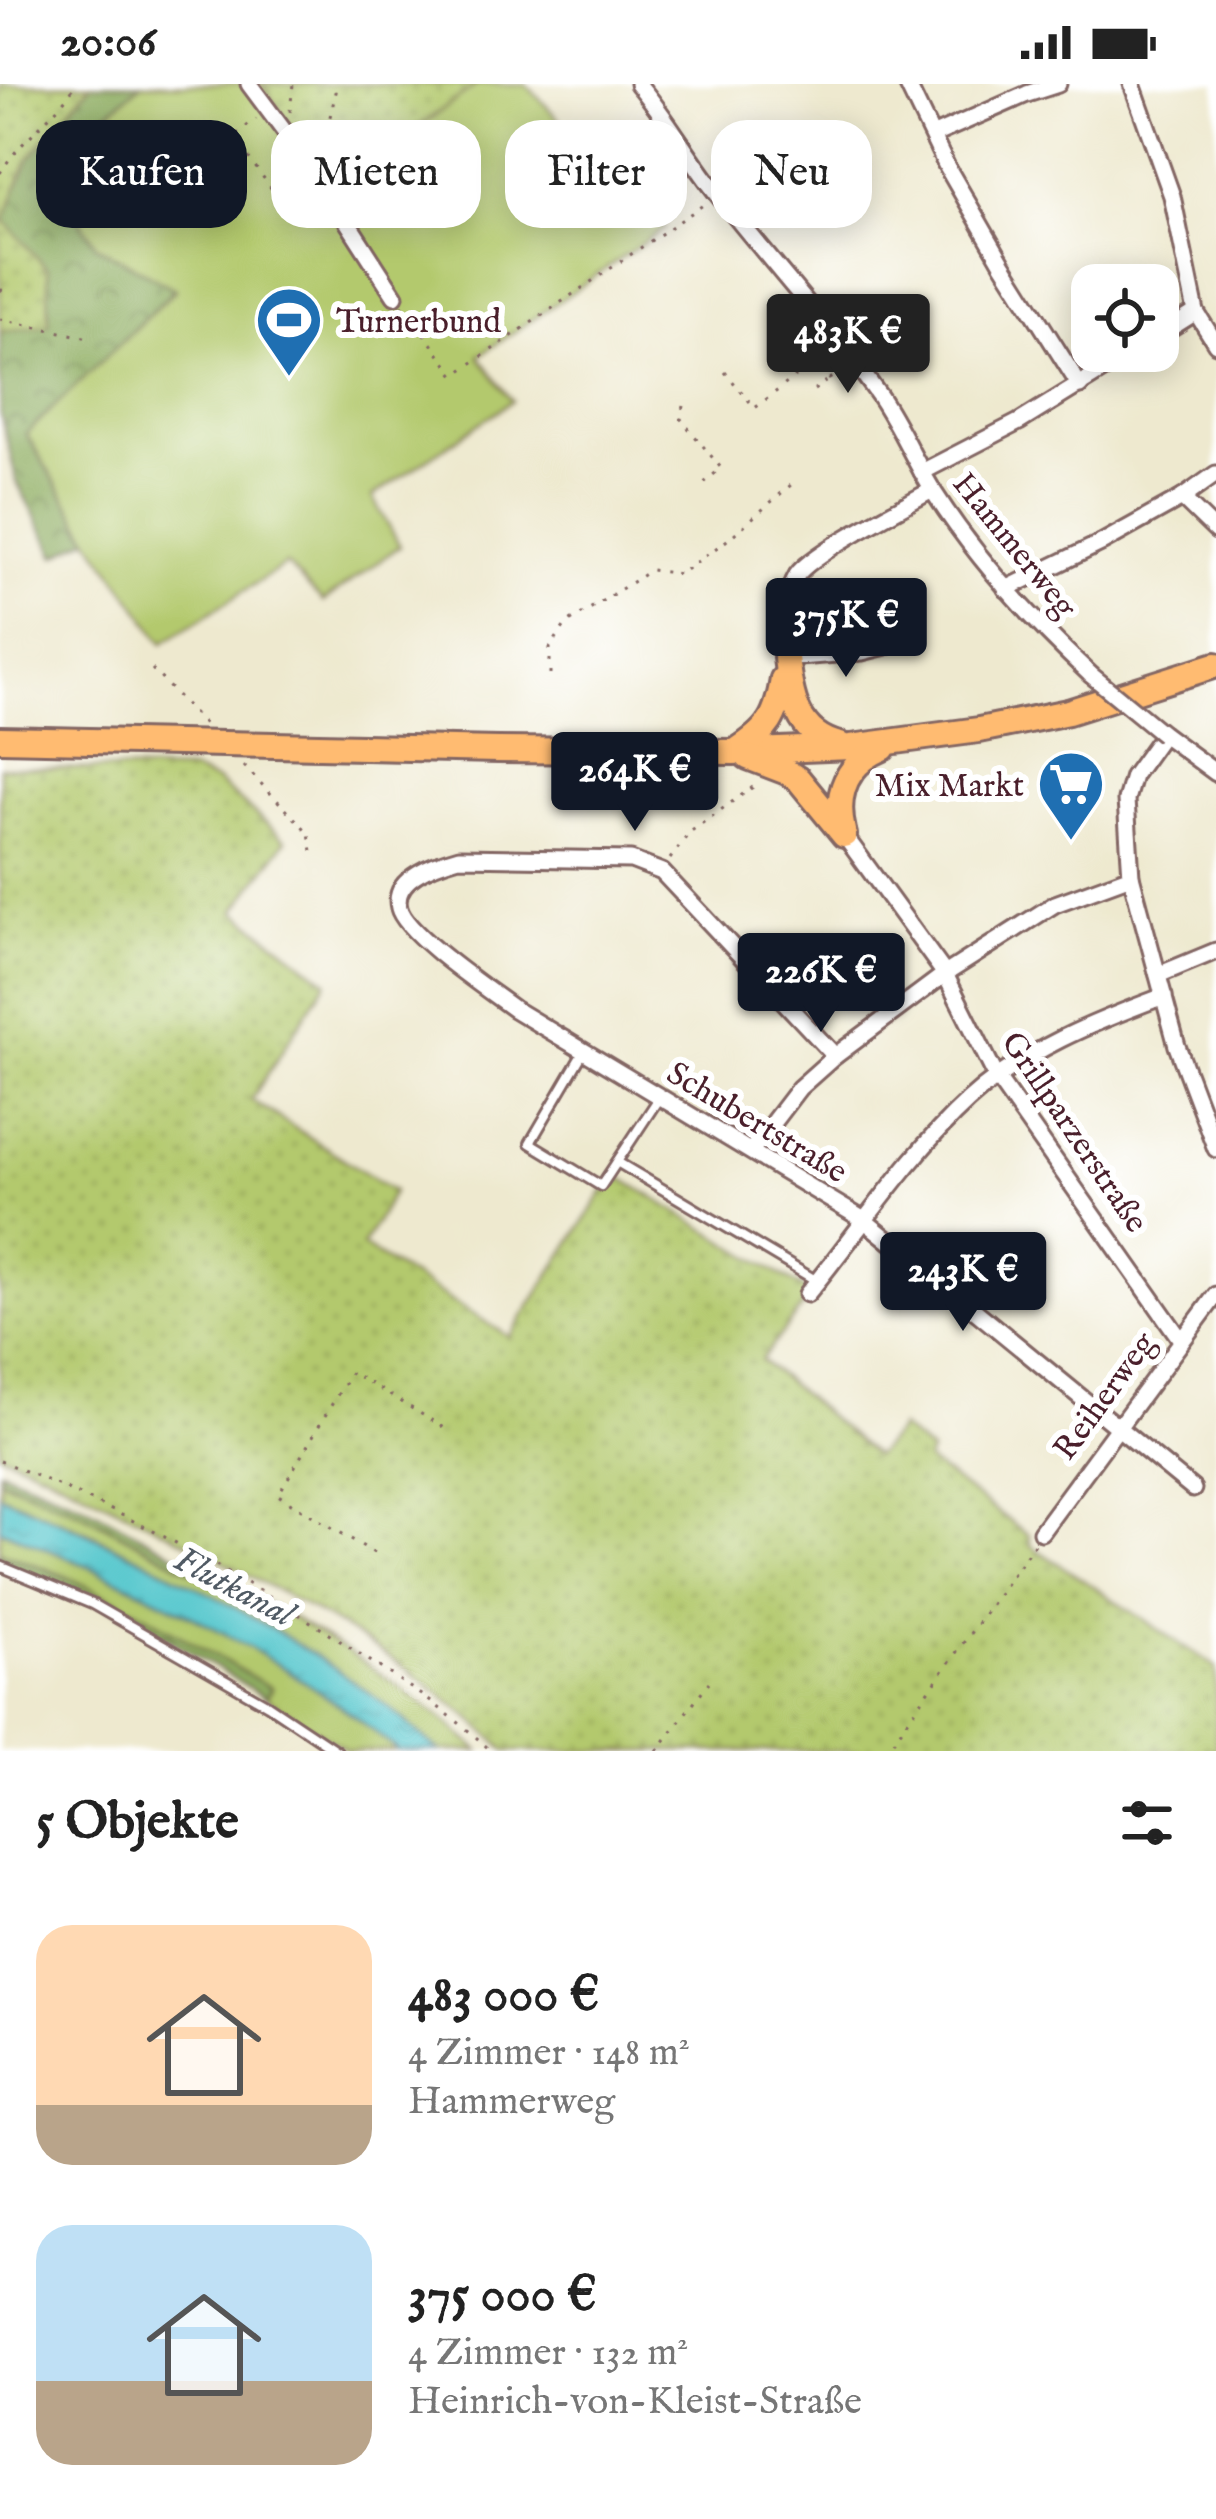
<!DOCTYPE html>
<html lang="de">
<head>
<meta charset="utf-8">
<style>
  :root { --surface:#fff; --page:#f6f6f6; --text:#222; --muted:#767676; --accent:#111827 }
  body { margin:0; font-family:"IM FELL English",serif; background:var(--page); color:var(--text); height:100vh; display:flex; flex-direction:column; font-size:45px; white-space:nowrap }
  * { box-sizing:border-box; margin:0 }
  p { font-size:39px; color:var(--muted) }
  .icon { flex:none; width:66px; height:66px; fill:none; stroke:currentColor; stroke-width:2; stroke-linecap:round; stroke-linejoin:round }
  .map { position:relative; height:1667px; overflow:hidden }
  .sheet { display:flex; flex-direction:column; background:var(--surface); flex:1 }
  .sheet>* { flex:none }
  .hud { position:absolute; left:36px; top:36px; width:1146px; height:108px; display:flex; gap:24px }
  .controls { position:absolute; left:1071px; top:180px; display:grid; gap:24px }
  .controls a { display:grid; place-items:center; width:108px; height:108px; border-radius:24px; background:var(--surface); box-shadow:0 6px 30px #0003; font-size:60px }
  .price { position:absolute; translate:-50% -102px; padding:0 27px; border-radius:12px; background:var(--accent); color:#fff; font-size:39px; line-height:78px; filter:drop-shadow(0 3px 6px #0008) }
  .price::after { content:''; position:absolute; left:50%; top:72px; width:36px; height:27px; margin-left:-18px; background:inherit; clip-path:polygon(0 0,100% 0,50% 100%) }
  .price.current { background:#222; color:#fff }
  ul { padding:0; list-style:none }
  li { display:flex; align-items:center; gap:36px; height:300px; padding:0 36px }
  li span { display:grid; place-items:center; flex:none; width:336px; height:240px; border-radius:36px; color:#555 }
  li>.icon { margin-inline-start:auto }
  span .icon { width:144px; height:144px; fill:#fffc; stroke-width:1 }
  li b { font-size:51px }
  h2 { display:flex; justify-content:space-between; align-items:center; height:144px; padding:0 36px; font-size:51px }
  .tag { padding:0 42px; border-radius:36px; background:var(--surface); box-shadow:0 6px 30px #0003; font-size:42px; line-height:108px }
  .tag.current { background:var(--accent); color:#fff }
  .status { display:flex; justify-content:space-between; align-items:center; height:84px; padding:0 60px; background:var(--surface); direction:ltr }
  .status svg { height:33px; fill:currentColor }
  .map>svg:first-child { display:block }
  .grass { fill:#b3c96d; stroke:#7e744c; stroke-width:3 }
  .forest { fill:url(#forest-crowns); stroke:#6c6646; stroke-width:3 }
  .park { fill:url(#park-dots); stroke:#7e744c; stroke-width:3 }
  .water { fill:url(#water-ripples); stroke:#53747d; stroke-width:3 }
  .lines { fill:none; stroke-linecap:round; stroke-linejoin:round }
  .lane-casing { stroke:#836664; stroke-width:14 }
  .street-casing { stroke:#836664; stroke-width:21 }
  .primary-casing { stroke:#836664; stroke-width:30 }
  .path { stroke:#836664; stroke-width:3; stroke-dasharray:3 9; stroke-linecap:butt }
  .lane { stroke:#fff; stroke-width:8 }
  .street { stroke:#fff; stroke-width:15 }
  .primary { stroke:#ffbb71; stroke-width:24 }
  .street-bridge-casing { stroke:#836664; stroke-width:21; stroke-linecap:butt }
  .street-bridge { stroke:#fff; stroke-width:15 }
  .labels { text-anchor:middle; stroke-width:12; stroke-linejoin:round; paint-order:stroke }
  .poi-label { font-size:33px; fill:#4a1f2b; stroke:#fff; text-anchor:start }
  .street-label { font-size:33px; fill:#4a1f2b; stroke:#fff }
  .water-label { font-size:36px; font-style:italic; fill:#505a64; stroke:#fff }
</style>
</head>
<body>
<div class="status"><b>20:06</b><svg viewBox="0 0 49 12"><path d="M0 12V9h3v3zM5 12V6h3v6zM10 12V3h3v9zM15 12V0h3v12zM26 1h20v11H26zM47 4h2v5h-2z"/></svg></div>
<div class="map">
<svg width="1216" height="1667" viewBox="0 0 1216 1667">
  <defs>
    <pattern id="forest-crowns" width="20" height="18" patternUnits="userSpaceOnUse" patternTransform="scale(3)"><rect width="20" height="18" fill="#8ead60"/><path d="M2 6a3 3 0 1 1 6 0M12 15a3 3 0 1 1 6 0" fill="none" stroke="#768c4f"/></pattern>
    <pattern id="park-dots" width="8" height="8" patternUnits="userSpaceOnUse" patternTransform="scale(3)"><rect width="8" height="8" fill="#b3c96d"/><path d="M2 2h.1M6 6h.1" fill="none" stroke="#9bac5f" stroke-width="1.8" stroke-linecap="round"/></pattern>
    <pattern id="water-ripples" width="26" height="14" patternUnits="userSpaceOnUse" patternTransform="scale(3)"><rect width="26" height="14" fill="#5cc9cf"/><path d="M2 4q2-2 4 0t4 0M15 11q2-2 4 0t4 0" fill="none" stroke="#52acb2"/></pattern>
  </defs>
  <rect width="100%" height="100%" fill="#fff"/>
  <filter id="ink" filterUnits="userSpaceOnUse"><feTurbulence type="fractalNoise" baseFrequency=".00833" numOctaves="2"/><feDisplacementMap in="SourceGraphic" scale="24" xChannelSelector="R" yChannelSelector="G"/><feConvolveMatrix kernelMatrix="1 2 1 2 8 2 1 2 1" color-interpolation-filters="sRGB"/></filter>
  <filter id="wash" filterUnits="userSpaceOnUse"><feTurbulence type="fractalNoise" baseFrequency=".004" numOctaves="4" result="noise"/><feDisplacementMap in="SourceGraphic" scale="48" xChannelSelector="R" yChannelSelector="G"/><feGaussianBlur stdDeviation="2.7" result="paint"/><feColorMatrix in="noise" values="0 0 0 0 0 0 0 0 0 0 0 0 0 0 0 0 0 1.4 0 .05"/><feComposite in="paint" operator="in"/></filter>
  <g filter="url(#wash)">
    <rect width="100%" height="100%" fill="#eee9cf"/>
    <g class="grass">
      <path d="M141,0H262L332,104L478,0H526L584,63L605,50L665,144L479,272L512,317L372,413L400,462L323,518L286,480L163,559L89,454L25,350L175,206L97,162L44,83Z"/>
      <path d="M0,1395L82,1429L271,1530L276,1525C344,1564 423,1613 479,1667H439L369,1609L282,1551L191,1500L94,1451L0,1411Z"/>
      <path d="M0,1445C139,1502 282,1568 398,1667H348L266,1614L271,1605L139,1527L67,1493L0,1468Z"/>
    </g>
    <g class="forest">
      <path d="M91,0H141L44,83L97,162L175,205L26,350L89,454L56,472L17,398L0,328V248L49,239L48,186L4,137L28,76Z"/>
      <path d="M0,1386L85,1421L276,1525L272,1530L82,1429L0,1395Z"/>
      <path d="M0,1468L67,1493L139,1527L271,1604L266,1614L136,1535L64,1502L0,1478Z"/>
    </g>
    <g class="park">
      <path d="M0,0H91L28,76L4,136L48,186L49,240L0,248Z"/>
      <path d="M262,0H478L332,105Z"/>
      <path d="M0,683L192,687L216,697L286,756L235,827L327,897L251,1016L394,1107L362,1162L510,1253L615,1090L812,1210L761,1276L875,1372L900,1344L930,1368L927,1377L1029,1451L1030,1461L1216,1583V1667H506C425,1587 323,1530 224,1478C151,1439 76,1401 0,1369Z"/>
    </g>
    <path class="water" d="M0,1411C128,1465 255,1526 368,1608C393,1626 416,1647 439,1667H398C282,1568 139,1502 0,1445Z"/>
  </g>
  <g filter="url(#ink)">
    <g class="lines">
      <g class="lane-casing">
        <g id="lane">
          <path d="M584,967L530,1059L601,1102L659,1014"/>
          <path d="M617,1078L817,1197"/>
          <path d="M0,1482L92,1520L268,1621L337,1667"/>
        </g>
      </g>
      <g class="street-casing">
        <g id="street">
          <path d="M249,0L319,94L395,212"/>
          <path d="M638,0C668,35 690,76 719,112C772,180 831,243 880,313C901,344 915,379 935,410C978,477 1032,536 1091,591"/>
          <path d="M907,0L947,83L1003,180L1080,302"/>
          <path d="M1132,0L1172,112L1196,228L1216,260"/>
          <path d="M934,51L1027,10L1058,0"/>
          <path d="M1158,252L1196,228"/>
          <path d="M922,388L1019,338L1134,267"/>
          <path d="M1182,414L1216,447"/>
          <path d="M1006,505L1103,458L1182,414L1216,390"/>
          <path d="M898,559L862,568L786,574C788,550 784,513 797,491C812,469 904,422 932,406"/>
          <path d="M1216,689L1163,650L1133,692L1126,716L1131,792L1177,962L1216,1065"/>
          <path d="M844,751L945,890L997,994L1181,1256"/>
          <path d="M1158,891L1216,867"/>
          <path d="M835,972L662,788L631,776L459,773C438,779 391,793 399,824C405,850 490,907 514,925L864,1136L1193,1405"/>
          <path d="M751,1067L799,1004L835,972L945,890L1055,820L1131,792"/>
          <path d="M807,1210C860,1146 906,1074 968,1017C1024,966 1094,938 1164,912"/>
          <path d="M1041,1448L1216,1211"/>
        </g>
      </g>
      <g class="primary-casing">
        <g id="primary">
          <path d="M786,574C791,612 796,651 840,661"/>
          <path d="M0,655L498,666L734,668L851,663L979,646L1068,628L1216,581"/>
          <path d="M736,667C769,646 777,633 783,595"/>
          <path d="M748,673L787,688L799,696L844,751"/>
          <path d="M843,747C834,709 847,679 883,664"/>
        </g>
      </g>
      <g class="path">
        <path d="M290,28L293,0"/>
        <path d="M234,54L277,112L319,124"/>
        <path d="M316,62L323,61L338,0"/>
        <path d="M0,89C21,55 55,33 76,0"/>
        <path d="M133,132L256,35"/>
        <path d="M0,206L10,207"/>
        <path d="M402,221L455,291L706,119"/>
        <path d="M0,235L89,254"/>
        <path d="M725,288L755,324L814,278L829,295L844,286"/>
        <path d="M814,306L828,296"/>
        <path d="M684,322L681,335L721,384L702,401"/>
        <path d="M152,585L205,641"/>
        <path d="M550,590V564L566,540L651,486L680,490L726,457L792,400"/>
        <path d="M244,682L309,749L312,767"/>
        <path d="M670,775L690,748L757,700"/>
        <path d="M0,1377C131,1429 256,1499 373,1579C414,1606 455,1632 491,1667"/>
        <path d="M374,1469L278,1411L351,1288L448,1346"/>
        <path d="M657,1667L709,1598"/>
        <path d="M886,1667L1034,1460"/>
      </g>
      <use href="#lane" class="lane"/>
      <use href="#street" class="street"/>
      <use href="#primary" class="primary"/>
      <g class="street-bridge-casing">
        <path id="street-bridge" d="M1091,591L1163,650"/>
      </g>
      <use href="#street-bridge" class="street-bridge"/>
    </g>
  </g>
  <defs>
    <g id="stadium-pin" transform="scale(3.45)"><path d="M0 17L-7.5 6A9.5 9.5 0 1 1 7.5 6Z" fill="#1f6fb2" stroke="#fff"/><path d="M0-5a6.5 5 0 1 0 0 10a6.5 5 0 1 0 0-10ZM-3.5-1.8h7v3.6h-7Z" fill="#fff"/></g>
    <g id="supermarket-pin" transform="scale(3.45)"><path d="M0 17L-7.5 6A9.5 9.5 0 1 1 7.5 6Z" fill="#1f6fb2" stroke="#fff"/><path d="M-6-5.5h2.5l.6 2H6L4.5 2H-2.5L-4.4-4H-6ZM-1.5 3.2a1.3 1.3 0 1 0 .1 0ZM3 3.2a1.3 1.3 0 1 0 .1 0Z" fill="#fff"/></g>
  </defs>
  <g fill-rule="evenodd">
    <use href="#stadium-pin" x="289" y="236"/>
    <use href="#supermarket-pin" x="1071" y="700"/>
  </g>
  <g class="labels">
    <g class="poi-label">
      <text x="336" y="248">Turnerbund</text>
      <text x="1024" y="712" text-anchor="end">Mix Markt</text>
    </g>
    <g class="street-label">
      <text transform="translate(1016 460) rotate(51)" y="12">Hammerweg</text>
      <text transform="translate(758 1037) rotate(31)" y="12">Schubertstraße</text>
      <text transform="translate(1076 1047) rotate(56)" y="12">Grillparzerstraße</text>
      <text transform="translate(1103 1311) rotate(-54)" y="12">Reiherweg</text>
    </g>
    <g class="water-label">
      <text transform="translate(235 1501) rotate(28)" y="13">Flutkanal</text>
    </g>
  </g>
</svg>
<div class="controls">
<a><svg class="icon" aria-label="locate" viewBox="0 0 24 24"><circle cx="12" cy="12" r="6"/><path d="M12 2v4M12 18v4M2 12h4M18 12h4"/></svg></a>
</div>
<b class="price current" style="left:848px;top:312px">483K €</b>
<b class="price" style="left:846px;top:596px">375K €</b>
<b class="price" style="left:635px;top:750px">264K €</b>
<b class="price" style="left:821px;top:951px">226K €</b>
<b class="price" style="left:963px;top:1250px">243K €</b>
<div class="hud">
<a class="tag current">Kaufen</a>
<a class="tag">Mieten</a>
<a class="tag">Filter</a>
<a class="tag">Neu</a>
</div>
</div>
<section class="sheet">
<h2>5 Objekte<svg class="icon" aria-label="filters" viewBox="0 0 24 24"><path d="M4 7h16M4 17h16"/><circle cx="9" cy="7" r="2"/><circle cx="15" cy="17" r="2"/></svg></h2>
<ul>
<li><span style="background:linear-gradient(#ffd9b3 75%,#b9a48a 0)"><svg class="icon" aria-label="home" viewBox="0 0 24 24"><path d="M3 11l9-7 9 7M6 9v11h12V9"/></svg></span><div><b>483 000 €</b><p>4 Zimmer · 148 m²</p><p>Hammerweg</p></div></li>
<li><span style="background:linear-gradient(#bfe0f5 65%,#b9a48a 0)"><svg class="icon" aria-label="home" viewBox="0 0 24 24"><path d="M3 11l9-7 9 7M6 9v11h12V9"/></svg></span><div><b>375 000 €</b><p>4 Zimmer · 132 m²</p><p>Heinrich-von-Kleist-Straße</p></div></li>
</ul>
</section>
</body>
</html>
